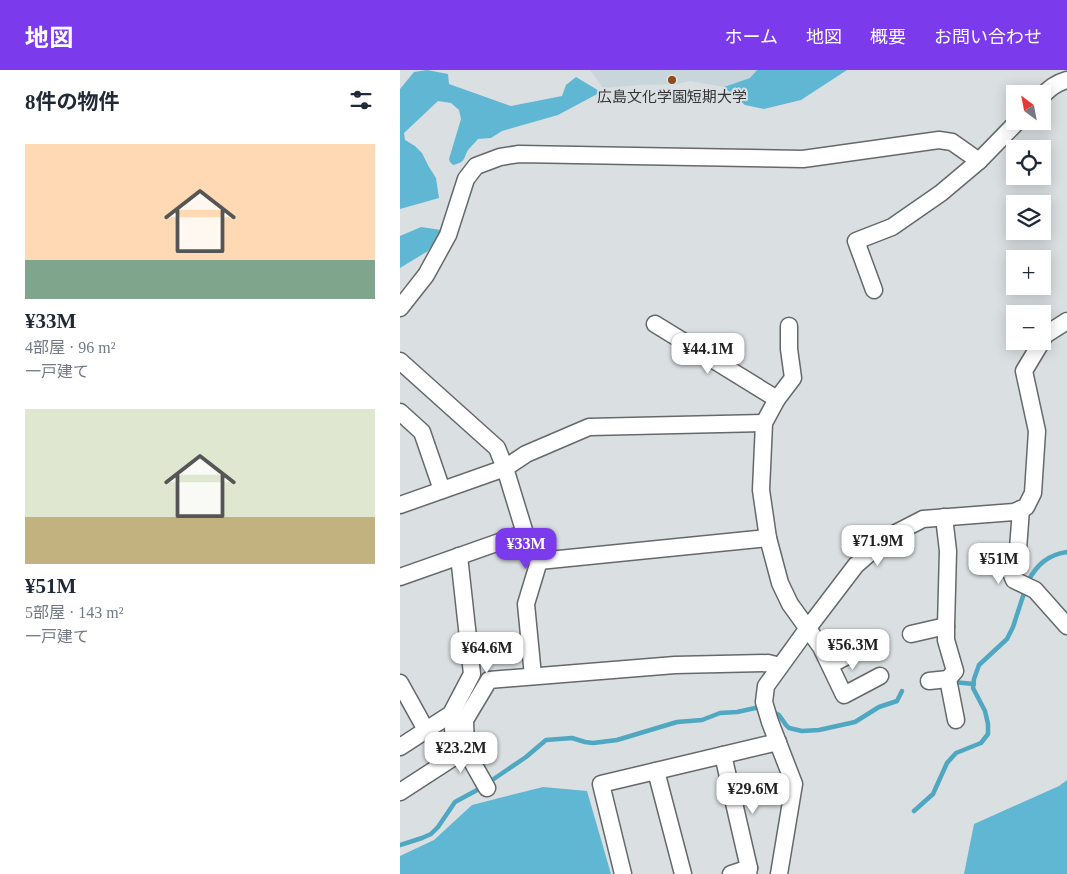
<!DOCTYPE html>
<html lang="ja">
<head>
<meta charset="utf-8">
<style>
  :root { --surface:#fff; --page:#f6f6f7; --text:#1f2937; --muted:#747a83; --accent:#7c3aed }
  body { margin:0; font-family:"Times New Roman","Noto Sans JP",serif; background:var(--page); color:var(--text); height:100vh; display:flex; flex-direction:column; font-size:19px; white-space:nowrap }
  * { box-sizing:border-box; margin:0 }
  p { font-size:16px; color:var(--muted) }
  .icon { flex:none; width:28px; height:28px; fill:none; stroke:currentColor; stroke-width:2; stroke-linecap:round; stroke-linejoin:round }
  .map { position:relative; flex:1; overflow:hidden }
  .side { display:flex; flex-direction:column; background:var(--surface); width:400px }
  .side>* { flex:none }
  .needle { width:32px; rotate:328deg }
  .controls { position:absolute; left:606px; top:15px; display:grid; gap:10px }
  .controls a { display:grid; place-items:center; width:45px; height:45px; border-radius:0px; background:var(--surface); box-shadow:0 2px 12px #0003; font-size:25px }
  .price { position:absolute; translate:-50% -42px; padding:0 11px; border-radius:10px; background:#fff; color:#222; font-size:16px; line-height:32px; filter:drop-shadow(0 1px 2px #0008) }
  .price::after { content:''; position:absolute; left:50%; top:30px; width:15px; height:11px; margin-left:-8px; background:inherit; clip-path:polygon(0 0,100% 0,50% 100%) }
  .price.active { background:var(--accent); color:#fff }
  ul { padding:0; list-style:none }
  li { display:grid; align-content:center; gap:10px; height:265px; padding:0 25px }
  li span { display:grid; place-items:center; height:155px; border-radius:0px; color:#555 }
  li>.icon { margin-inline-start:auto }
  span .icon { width:90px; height:90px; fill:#fffc; stroke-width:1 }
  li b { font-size:21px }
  h2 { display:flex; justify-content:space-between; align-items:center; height:60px; padding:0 25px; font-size:21px }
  header { display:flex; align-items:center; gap:30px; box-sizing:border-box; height:70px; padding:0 25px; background:var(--accent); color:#fff }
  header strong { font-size:24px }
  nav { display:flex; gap:28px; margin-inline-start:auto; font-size:18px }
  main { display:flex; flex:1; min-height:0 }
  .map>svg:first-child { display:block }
  .built { fill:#c8d5da }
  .forest { fill:#60b7d3 }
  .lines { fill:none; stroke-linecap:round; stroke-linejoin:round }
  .stream { stroke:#4fa7c2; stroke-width:4.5 }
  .street-casing { stroke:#65696b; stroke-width:19 }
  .street { stroke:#fff; stroke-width:16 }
  .poi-dot { fill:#8e4b1c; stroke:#dadfe1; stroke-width:2 }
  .labels { text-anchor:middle; stroke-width:4; stroke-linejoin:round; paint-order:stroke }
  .poi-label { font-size:15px; fill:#333536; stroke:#dadfe1 }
</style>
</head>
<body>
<header>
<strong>地図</strong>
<nav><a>ホーム</a><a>地図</a><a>概要</a><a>お問い合わせ</a></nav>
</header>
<main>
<section class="side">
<h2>8件の物件<svg class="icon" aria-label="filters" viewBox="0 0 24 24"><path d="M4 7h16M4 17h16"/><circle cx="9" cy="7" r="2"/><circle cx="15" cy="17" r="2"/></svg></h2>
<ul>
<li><span style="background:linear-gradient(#ffd9b3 75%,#7fa58c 0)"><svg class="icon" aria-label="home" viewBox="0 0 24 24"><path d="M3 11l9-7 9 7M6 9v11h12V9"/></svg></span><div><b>¥33M</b><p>4部屋 · 96 m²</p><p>一戸建て</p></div></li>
<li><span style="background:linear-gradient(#dfe7d0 70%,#c2b280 0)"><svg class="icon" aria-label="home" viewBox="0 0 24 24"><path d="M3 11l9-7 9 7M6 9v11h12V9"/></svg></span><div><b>¥51M</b><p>5部屋 · 143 m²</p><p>一戸建て</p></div></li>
</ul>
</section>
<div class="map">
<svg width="667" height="804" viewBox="0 0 667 804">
  <rect width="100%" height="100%" fill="#dadfe1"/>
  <path class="built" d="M190,0H357L350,8L324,17L290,11L277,14L240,15L203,18Z"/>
  <g class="forest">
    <path d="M27,0L48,4L49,14L111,36L162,26L166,15L176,7L201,22L158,45L102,61L91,68L78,69C75,73 71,76 68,80C63,89 66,92 53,95L50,92L49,89L61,49L59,40L51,33L38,31L4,63L5,70L15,76L22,83L29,97L36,108L39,128L0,139V19L14,2Z"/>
    <path d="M357,0H447L401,30L364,39L345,35L324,17L350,8Z"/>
    <path d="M21,157L41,160L37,169L28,181L0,198V166Z"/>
    <path d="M667,710V804H564L574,754L659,716Z"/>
    <path d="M143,717L187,721L211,804H0V786L34,770L72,735Z"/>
  </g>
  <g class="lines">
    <g class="stream">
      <path d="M628,511C637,495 647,485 667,482"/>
      <path d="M553,612L574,614"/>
      <path d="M373,642L379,645L386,655L389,658L402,661L419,660L455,652L479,637L497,631L502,621"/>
      <path d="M514,741L533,724L547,693L556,683L581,673L588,664V654L585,641L573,618L574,609L579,595L607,569L613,557L625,520"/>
      <path d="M0,775L22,768L31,764L38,757L55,732L79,719L126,687L146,670L172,668L185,672L193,673L217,670L277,652L302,650L320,643L337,642L360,637"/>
    </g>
    <g class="street-casing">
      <g id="street">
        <path d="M642,26C650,18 656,13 667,10"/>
        <path d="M474,220L456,171L492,157L541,123L579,91L618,51"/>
        <path d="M0,238L26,205L48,165L66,109L76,96L100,87L119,84L403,89L539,70L552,72L579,91"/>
        <path d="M255,254L377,329"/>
        <path d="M389,256V279L393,308L377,329L364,353L361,420L368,468L380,513L390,534L421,577L444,625L480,606"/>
        <path d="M642,270L645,265L667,251"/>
        <path d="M0,291L97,378L105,398L131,483L139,491L368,468"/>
        <path d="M0,342L22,362L42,420"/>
        <path d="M0,435L105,398L126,384L189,357L364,353"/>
        <path d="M621,439L618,479L612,505L614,510L635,520L667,556"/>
        <path d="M544,447L548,481L546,556V570L555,601L548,609L556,650"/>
        <path d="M0,507L125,463"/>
        <path d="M511,564L546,556"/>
        <path d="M430,595L462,578"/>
        <path d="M133,606L126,534L139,491"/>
        <path d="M529,611L548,609"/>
        <path d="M0,613L26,660"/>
        <path d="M0,677L51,644L72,604L59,486"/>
        <path d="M66,681L87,718"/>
        <path d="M323,685L349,798L348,804"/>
        <path d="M54,687L66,681L65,650L89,610L275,595L368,593L380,596"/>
        <path d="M256,701L283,804"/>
        <path d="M0,722L54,687L53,656L51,644"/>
        <path d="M223,804L201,714L378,672"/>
        <path d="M331,804L349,798"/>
        <path d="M379,804L394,714L370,652L364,632L366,616L408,558L456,495L488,467L523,449L614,442L626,437L633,423L637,361L624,301L642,271"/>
      </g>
    </g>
    <use href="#street" class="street"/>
  </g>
  <circle class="poi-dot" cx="272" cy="10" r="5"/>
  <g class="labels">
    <g class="poi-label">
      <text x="272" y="32">広島文化学園短期大学</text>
    </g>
  </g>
</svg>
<div class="controls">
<a><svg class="needle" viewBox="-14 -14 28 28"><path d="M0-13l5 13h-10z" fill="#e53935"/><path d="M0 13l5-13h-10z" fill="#747a83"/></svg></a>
<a><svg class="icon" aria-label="locate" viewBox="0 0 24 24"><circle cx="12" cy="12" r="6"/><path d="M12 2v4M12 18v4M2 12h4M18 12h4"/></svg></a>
<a><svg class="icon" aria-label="layers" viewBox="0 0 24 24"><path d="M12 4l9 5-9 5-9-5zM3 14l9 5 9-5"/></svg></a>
<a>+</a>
<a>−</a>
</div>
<b class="price" style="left:308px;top:305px">¥44.1M</b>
<b class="price" style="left:478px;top:497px">¥71.9M</b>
<b class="price active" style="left:126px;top:500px">¥33M</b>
<b class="price" style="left:599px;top:515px">¥51M</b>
<b class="price" style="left:453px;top:601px">¥56.3M</b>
<b class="price" style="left:87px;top:604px">¥64.6M</b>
<b class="price" style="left:61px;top:704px">¥23.2M</b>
<b class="price" style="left:353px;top:745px">¥29.6M</b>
</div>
</main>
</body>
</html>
